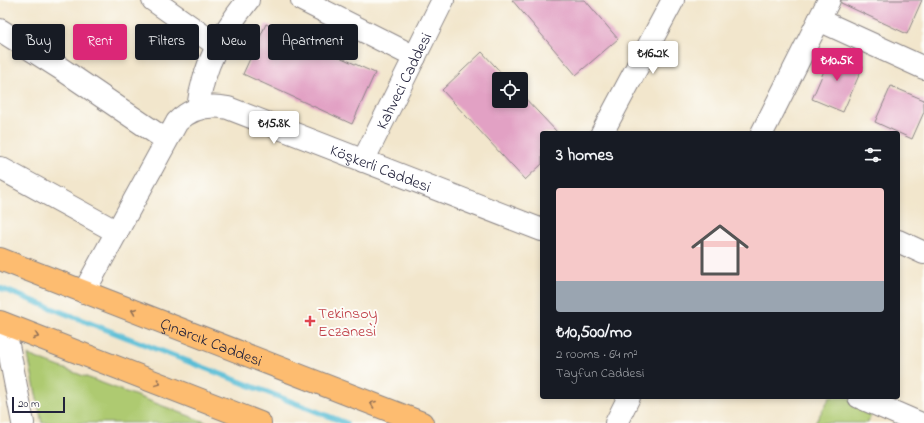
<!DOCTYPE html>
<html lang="en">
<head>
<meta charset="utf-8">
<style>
  :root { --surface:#171b24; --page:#242831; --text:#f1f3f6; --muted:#9ea1a6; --accent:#db2777 }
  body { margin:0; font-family:"Indie Flower",sans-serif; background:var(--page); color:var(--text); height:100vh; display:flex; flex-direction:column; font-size:15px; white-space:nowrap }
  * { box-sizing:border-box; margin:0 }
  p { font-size:13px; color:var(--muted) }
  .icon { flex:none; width:22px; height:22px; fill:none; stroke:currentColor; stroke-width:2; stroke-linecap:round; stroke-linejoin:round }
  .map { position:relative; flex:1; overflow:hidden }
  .panel { position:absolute; left:540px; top:131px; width:360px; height:268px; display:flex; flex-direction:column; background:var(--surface); border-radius:4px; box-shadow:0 2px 6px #0003 }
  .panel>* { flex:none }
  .hud { position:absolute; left:12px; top:24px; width:380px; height:36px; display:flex; gap:8px }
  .buttons { position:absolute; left:492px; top:72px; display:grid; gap:8px }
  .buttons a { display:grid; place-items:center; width:36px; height:36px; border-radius:4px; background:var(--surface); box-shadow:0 2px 6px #0003; font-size:20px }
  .scale { position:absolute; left:12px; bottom:10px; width:53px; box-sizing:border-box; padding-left:4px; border:2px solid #22223b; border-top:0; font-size:11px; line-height:14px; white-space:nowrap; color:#22223b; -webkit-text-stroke:3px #fdfcf7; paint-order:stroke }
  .price { position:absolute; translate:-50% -34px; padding:0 9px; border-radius:4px; background:#fff; color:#222; font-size:13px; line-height:26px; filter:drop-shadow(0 1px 2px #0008) }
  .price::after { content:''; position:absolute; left:50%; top:24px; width:12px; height:9px; margin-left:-6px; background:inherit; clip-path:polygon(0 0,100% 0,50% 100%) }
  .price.current { background:var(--accent); color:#fff }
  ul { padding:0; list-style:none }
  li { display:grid; align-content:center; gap:8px; height:212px; padding:0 16px }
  li span { display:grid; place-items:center; height:124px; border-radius:4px; color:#555 }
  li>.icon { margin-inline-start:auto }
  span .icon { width:72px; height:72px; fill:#fffc; stroke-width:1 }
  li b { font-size:17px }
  h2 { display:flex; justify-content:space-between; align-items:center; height:48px; padding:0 16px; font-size:17px }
  .tag { padding:0 14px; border-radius:4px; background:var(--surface); box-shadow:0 2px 6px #0003; font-size:14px; line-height:36px }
  .tag.current { background:var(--accent); color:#fff }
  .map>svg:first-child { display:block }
  .green { fill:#aeca71; stroke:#687656 }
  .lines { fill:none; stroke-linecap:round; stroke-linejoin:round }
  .stream { stroke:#58bdd6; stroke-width:5.5 }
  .building { fill:#e2a1c4 }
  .minor-casing { stroke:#8a8484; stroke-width:24 }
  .major-casing { stroke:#8a8484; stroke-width:24 }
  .minor { stroke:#fff; stroke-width:22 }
  .major { stroke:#fdbc70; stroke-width:22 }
  .oneway { stroke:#906f56 }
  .health-dot { fill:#e0444e; stroke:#fdfcf7; stroke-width:1.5 }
  .labels { text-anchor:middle; stroke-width:4; stroke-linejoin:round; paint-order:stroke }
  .street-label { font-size:16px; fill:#22223b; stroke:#fdfcf7 }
  .health-label { font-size:16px; fill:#be3a42; stroke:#fdfcf7; text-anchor:start }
</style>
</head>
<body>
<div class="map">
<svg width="924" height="423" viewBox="0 0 924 423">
  <rect width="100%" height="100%" fill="#fdfcf7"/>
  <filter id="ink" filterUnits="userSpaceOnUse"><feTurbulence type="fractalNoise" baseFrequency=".025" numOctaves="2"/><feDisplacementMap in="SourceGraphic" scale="8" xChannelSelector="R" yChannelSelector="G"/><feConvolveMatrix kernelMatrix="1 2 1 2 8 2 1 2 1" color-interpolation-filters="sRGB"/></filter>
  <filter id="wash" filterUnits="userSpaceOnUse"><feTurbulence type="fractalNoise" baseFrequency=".012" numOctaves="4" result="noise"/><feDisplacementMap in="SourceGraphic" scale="16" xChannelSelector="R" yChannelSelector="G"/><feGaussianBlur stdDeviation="0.9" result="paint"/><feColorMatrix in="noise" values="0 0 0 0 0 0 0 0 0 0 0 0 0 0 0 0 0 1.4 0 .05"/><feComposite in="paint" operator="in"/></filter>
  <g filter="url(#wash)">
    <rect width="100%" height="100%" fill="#f2e6cc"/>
    <g class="green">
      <path d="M28,355L208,423H42Z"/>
      <path d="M830,397H846L873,409L868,423H815Z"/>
    </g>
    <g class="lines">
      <path class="stream" d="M0,288L346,423"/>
    </g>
    <g id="blocks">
      <g class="building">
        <path d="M512,0H585L618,39L576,75Z"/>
        <path d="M841,0H922L907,34L841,3Z"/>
        <path d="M266,24L375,73L352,124L243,74Z"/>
        <path d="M482,52L507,79H499V101H521V94L558,133H542V164L525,180L442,90Z"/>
        <path d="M832,52L863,66L843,112L812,99Z"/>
        <path d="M891,86L924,100V112L912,139L875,122Z"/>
      </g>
    </g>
  </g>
  <g filter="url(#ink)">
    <use href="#blocks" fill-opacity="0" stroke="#8a8484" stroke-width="1"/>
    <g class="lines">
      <g class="minor-casing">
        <g id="minor">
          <path d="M153,0L218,46"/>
          <path d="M302,0L415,57"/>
          <path d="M819,20L924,68"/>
          <path d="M0,30L60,68L166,140"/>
          <path d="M198,108C203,65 222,33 248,0"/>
          <path d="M602,133L673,0"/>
          <path d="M762,133L829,0"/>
          <path id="s1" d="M363,161L443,0"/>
          <path d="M0,168L117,232"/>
          <path d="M898,241L924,253"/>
          <path id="s2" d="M84,292L177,122C191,108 208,104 228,108L542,230"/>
          <path d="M4,324L23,423"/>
          <path d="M859,397L919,423"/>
          <path d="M616,423L629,397"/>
        </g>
      </g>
      <g class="major-casing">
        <g id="major">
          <path id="s3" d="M0,259L422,423"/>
          <path d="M0,322L260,423"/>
        </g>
      </g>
      <use href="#minor" class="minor"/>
      <use href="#major" class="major"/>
    </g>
    <defs><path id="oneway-chevron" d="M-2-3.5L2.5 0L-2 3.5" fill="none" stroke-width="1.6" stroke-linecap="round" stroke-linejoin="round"/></defs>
    <g class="oneway">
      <use href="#oneway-chevron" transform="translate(134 311) rotate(-159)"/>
      <use href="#oneway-chevron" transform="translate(36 336) rotate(21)"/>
      <use href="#oneway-chevron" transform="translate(158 383) rotate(21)"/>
      <use href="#oneway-chevron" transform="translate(373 404) rotate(-159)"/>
    </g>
  </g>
  <path class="health-dot" d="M308 315h4v4h4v4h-4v4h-4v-4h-4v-4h4z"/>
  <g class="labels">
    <g class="street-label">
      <text dy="6" stroke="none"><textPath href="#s1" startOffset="90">Kahveci Caddesi</textPath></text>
      <text dy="6" stroke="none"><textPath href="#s2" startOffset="413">Köşkerli Caddesi</textPath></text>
      <text dy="6" stroke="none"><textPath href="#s3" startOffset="227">Çınarcık Caddesi</textPath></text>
    </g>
    <g class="health-label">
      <text x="318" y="318">Tekinsoy<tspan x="318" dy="18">Eczanesi</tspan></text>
    </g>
  </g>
</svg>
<div class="buttons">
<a><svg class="icon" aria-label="locate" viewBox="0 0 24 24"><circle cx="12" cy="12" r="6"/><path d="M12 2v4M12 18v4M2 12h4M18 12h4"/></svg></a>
</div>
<div class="scale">20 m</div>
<b class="price" style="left:653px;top:75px">₺16.2K</b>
<b class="price current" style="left:837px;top:82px">₺10.5K</b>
<b class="price" style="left:274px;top:145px">₺15.8K</b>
<div class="hud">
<a class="tag">Buy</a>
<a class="tag current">Rent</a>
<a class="tag">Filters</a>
<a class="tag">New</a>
<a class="tag">Apartment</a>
</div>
<section class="panel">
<h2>3 homes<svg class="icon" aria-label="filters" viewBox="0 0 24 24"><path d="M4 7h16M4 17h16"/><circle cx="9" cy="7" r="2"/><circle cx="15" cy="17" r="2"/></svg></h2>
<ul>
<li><span style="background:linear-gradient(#f6c9c9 75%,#9aa5b1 0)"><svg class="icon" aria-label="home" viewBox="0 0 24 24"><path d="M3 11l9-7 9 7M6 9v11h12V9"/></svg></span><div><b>₺10,500/mo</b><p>2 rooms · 64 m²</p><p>Tayfun Caddesi</p></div></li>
</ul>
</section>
</div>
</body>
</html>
